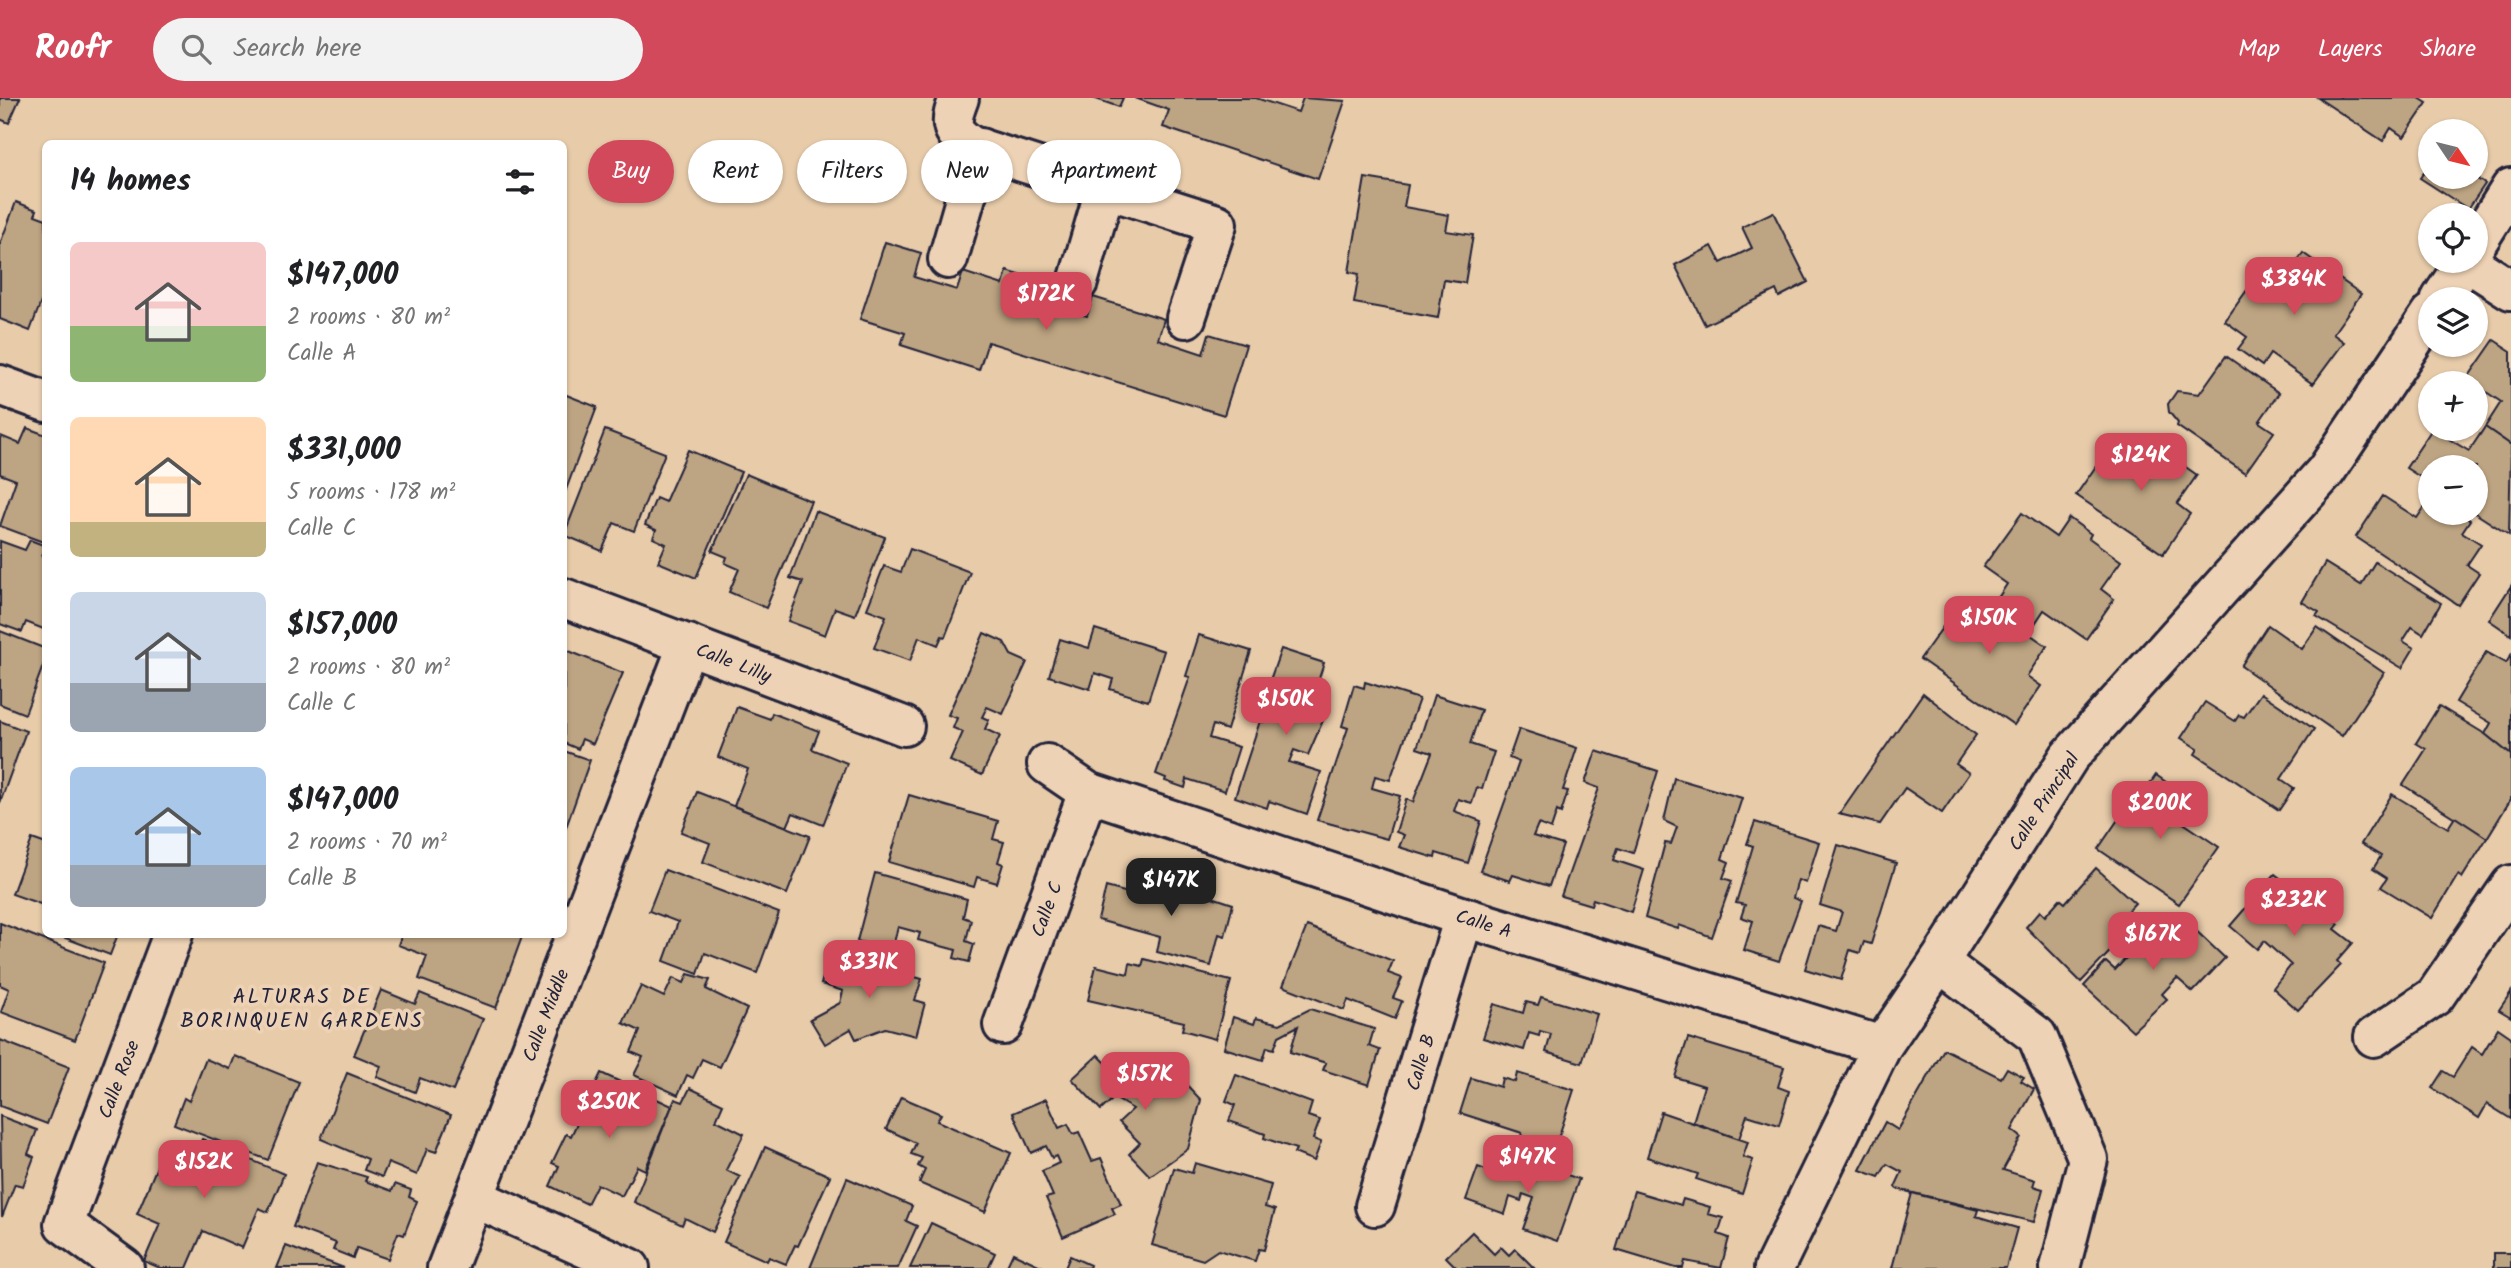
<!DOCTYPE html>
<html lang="en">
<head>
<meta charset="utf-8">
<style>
  :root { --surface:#fff; --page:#f2f2f2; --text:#202124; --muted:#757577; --accent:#d1495b }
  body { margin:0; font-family:Kalam,sans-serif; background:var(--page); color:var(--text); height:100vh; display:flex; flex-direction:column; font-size:26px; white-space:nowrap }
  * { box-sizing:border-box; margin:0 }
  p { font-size:23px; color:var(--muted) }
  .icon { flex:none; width:38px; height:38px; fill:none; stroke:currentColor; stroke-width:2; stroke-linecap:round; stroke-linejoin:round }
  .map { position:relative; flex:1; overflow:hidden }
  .panel { position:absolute; left:42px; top:42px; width:525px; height:798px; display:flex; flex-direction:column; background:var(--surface); border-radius:10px; box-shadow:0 2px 5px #0004 }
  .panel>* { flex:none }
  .top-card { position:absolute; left:588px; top:42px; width:665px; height:63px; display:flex; gap:14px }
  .needle { width:46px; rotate:125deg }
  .buttons { position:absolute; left:2418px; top:21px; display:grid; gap:14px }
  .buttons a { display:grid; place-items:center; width:70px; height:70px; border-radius:50%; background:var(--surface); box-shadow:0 2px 5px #0004; font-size:35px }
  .price { position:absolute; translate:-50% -60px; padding:0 16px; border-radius:14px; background:var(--accent); color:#fff; font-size:23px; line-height:46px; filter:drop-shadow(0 2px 4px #0008) }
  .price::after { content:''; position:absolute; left:50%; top:42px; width:21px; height:16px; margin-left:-10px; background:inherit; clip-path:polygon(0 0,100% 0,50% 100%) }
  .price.on { background:#222; color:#fff }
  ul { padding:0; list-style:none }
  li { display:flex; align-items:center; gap:21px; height:175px; padding:0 28px }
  li span { display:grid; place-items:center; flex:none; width:196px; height:140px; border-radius:10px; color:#555 }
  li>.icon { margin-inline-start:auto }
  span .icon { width:84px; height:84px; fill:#fffc; stroke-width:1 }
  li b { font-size:30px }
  h2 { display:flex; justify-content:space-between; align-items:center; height:84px; padding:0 28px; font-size:30px }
  .pill { padding:0 24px; border-radius:32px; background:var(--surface); box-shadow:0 2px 5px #0004; font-size:24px; line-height:63px }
  .pill.on { background:var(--accent); color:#fff }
  header { display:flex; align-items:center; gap:42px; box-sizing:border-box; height:98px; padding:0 35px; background:var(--accent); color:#fff }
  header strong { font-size:33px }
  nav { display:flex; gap:38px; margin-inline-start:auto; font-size:24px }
  .search { width:490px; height:63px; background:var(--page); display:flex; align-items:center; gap:18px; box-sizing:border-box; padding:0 24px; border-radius:38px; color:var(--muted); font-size:26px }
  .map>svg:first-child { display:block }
  .building { fill:#bda482; stroke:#22223b; stroke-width:2 }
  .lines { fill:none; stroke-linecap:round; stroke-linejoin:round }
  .minor-casing { stroke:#22223b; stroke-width:44 }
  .minor { stroke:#eed2b5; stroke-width:38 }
  .labels { text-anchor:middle; stroke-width:7; stroke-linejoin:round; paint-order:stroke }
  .street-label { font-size:19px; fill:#22223b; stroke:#eed2b5 }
  .neighbourhood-label { font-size:21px; letter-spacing:2px; fill:#22223b; stroke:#eed2b5 }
</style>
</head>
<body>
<header>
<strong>Roofr</strong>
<div class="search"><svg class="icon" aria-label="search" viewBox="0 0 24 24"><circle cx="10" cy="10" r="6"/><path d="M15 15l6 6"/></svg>Search here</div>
<nav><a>Map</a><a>Layers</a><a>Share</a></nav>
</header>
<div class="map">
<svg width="2511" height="1170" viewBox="0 0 2511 1170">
  <rect width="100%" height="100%" fill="#e8ccaa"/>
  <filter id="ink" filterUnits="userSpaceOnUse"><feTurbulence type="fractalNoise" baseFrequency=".0143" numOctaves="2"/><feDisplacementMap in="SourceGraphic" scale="14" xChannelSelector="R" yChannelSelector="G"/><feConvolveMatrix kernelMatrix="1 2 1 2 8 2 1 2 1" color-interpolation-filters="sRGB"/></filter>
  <g filter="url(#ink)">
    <g class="building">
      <path d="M0,0H20L9,25L0,21Z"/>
      <path d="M1093,0H1123L1119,9Z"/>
      <path d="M1135,0H1256L1298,14L1303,0L1345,3L1318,81L1163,29L1169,12Z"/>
      <path d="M2318,0H2419L2427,5L2404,39L2391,30L2383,43Z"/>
      <path d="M2431,64V79H2474L2485,86L2468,111L2420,80Z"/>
      <path d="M1365,80L1408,87L1404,109L1449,117L1446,133L1473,137L1465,185L1444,182L1438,220L1354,205L1359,176L1349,174Z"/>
      <path d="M16,104L37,112L35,117L46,121V206L41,204L30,233L0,221V146Z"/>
      <path d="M1773,114L1808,184L1779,199L1776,192L1705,227L1675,167L1712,148L1721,165L1752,150L1742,129Z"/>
      <path d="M885,144L921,155L914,179L957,192L963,174L1003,187L1007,173L1042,184L1036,203L1087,218L1093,199L1164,221L1158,241L1203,256L1209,236L1246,247L1224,317L988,244L979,272L901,247L905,235L860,221Z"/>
      <path d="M2303,155L2361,196L2333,236L2344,244L2313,286L2270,256L2262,268L2238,251L2247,239L2225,223L2267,164L2287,178Z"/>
      <path d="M2494,242L2511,253V347L2485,329L2501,304L2467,281Z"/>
      <path d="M2226,258L2279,295L2259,324L2274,334L2245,375L2177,328L2178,325L2169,314L2168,306L2177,293L2199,296Z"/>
      <path d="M564,296L597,309L564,397Z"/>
      <path d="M2485,329L2511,347L2509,437L2475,415L2476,369H2431V386L2406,370L2432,331L2469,353Z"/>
      <path d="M27,330L46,337V445L0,428L16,382L0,376V341L1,338L20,346Z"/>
      <path d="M605,332L665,355L634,433L614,425L602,453L564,437Z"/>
      <path d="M2143,339L2197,377L2177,406L2190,416L2163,456L2076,397L2106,354L2124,366Z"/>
      <path d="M688,352L741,374L696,480L658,464L666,446L653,440L656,432L645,427L656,400L665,404Z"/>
      <path d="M746,376L811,403L766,510L729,494L739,471L725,465L727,459L712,453Z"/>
      <path d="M2383,398L2417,420L2431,400V415H2459L2470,422L2462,434L2481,446L2467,467L2479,475L2458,507L2356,439Z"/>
      <path d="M815,413L885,439L855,517L835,510L825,537L788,523L803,484L790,480Z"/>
      <path d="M2022,415L2056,439L2069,420L2091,436L2089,440L2121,463L2101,491L2114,501L2086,541L2044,512L2034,527L1998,500L2007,486L1983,469Z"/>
      <path d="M30,442L46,448L42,458L46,459V532L26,524L22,534L0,526V443L25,452Z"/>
      <path d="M910,451L970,474L945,539L942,538L938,547L919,539L910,563L874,550L886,518L867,511L884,468L901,474Z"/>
      <path d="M2375,464L2441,505L2423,536L2412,529L2403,543L2414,550L2402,570L2316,518L2319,514L2302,504L2325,465L2361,487Z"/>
      <path d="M2511,488V537L2489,522Z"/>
      <path d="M1964,499L1987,514L1998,500L2034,527L2028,535L2047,548L2027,578L2041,588L2014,627L1920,561Z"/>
      <path d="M2268,527L2302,551L2317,529L2384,575L2342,638L2241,568Z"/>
      <path d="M1095,531L1164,553L1148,603L1110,591L1113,581L1095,575L1090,591L1049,578L1060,541L1089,550Z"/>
      <path d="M0,533L46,551V560L25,616L0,606Z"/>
      <path d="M984,535L1004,544L1011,557L1027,564L1003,616L987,609L982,619L989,622L985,631L1000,638L982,677L950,663L963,634L953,630L957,620L948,617Z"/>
      <path d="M1199,537L1251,553L1227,632L1213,627L1209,640L1239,649L1225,693L1187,681L1185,690L1165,683L1166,680L1156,676L1190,579L1186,578Z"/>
      <path d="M564,551L623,575L593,646L582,641L578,651L564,645Z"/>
      <path d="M1281,551L1324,565L1313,599L1325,604L1320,617L1325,618L1308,657L1294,652L1289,664L1321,674L1307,716L1269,703L1267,710L1235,699L1260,623L1263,624L1270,605L1263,602Z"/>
      <path d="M2486,554L2506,565L2511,557V657L2485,636L2491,625L2456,604Z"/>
      <path d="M1365,584L1419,601L1390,682L1375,678L1372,690L1400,698L1387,741L1317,722L1348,630L1342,628L1354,587L1364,590Z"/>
      <path d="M1923,595L1976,637L1956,666L1969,675L1942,715L1905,690L1880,726L1839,716Z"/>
      <path d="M2261,595L2314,631L2281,681L2294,690L2279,712L2195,656L2198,651L2181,640L2205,604L2235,623L2239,617L2244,619Z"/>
      <path d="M1434,597L1481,612L1470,646L1494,654L1482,691L1477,689L1472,705L1458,701L1454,713L1481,723L1468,765L1436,755L1435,760L1399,749L1404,737L1396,734L1406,701L1413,704L1432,655L1417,650Z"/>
      <path d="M2439,608L2485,636L2511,657V701L2487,740L2403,687L2426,651L2416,645Z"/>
      <path d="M737,609L770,621L772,615L819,633L812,651L847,665L823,727L793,715L787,729L734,708L748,671L718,659Z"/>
      <path d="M0,623L26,633L0,705Z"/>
      <path d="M1519,631L1577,650L1563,692L1568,693L1561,715L1557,713L1551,731L1538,726L1533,738L1563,747L1549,788L1513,777L1510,783L1480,773L1519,664L1509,660Z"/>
      <path d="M564,653L590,662L564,735Z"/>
      <path d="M1596,653L1658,673L1633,755L1618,750L1614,762L1644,772L1631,814L1593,801L1591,807L1561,798L1599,690L1585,685Z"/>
      <path d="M2156,677L2196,705L2182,724L2219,749L2179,806L2098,751L2126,710L2131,714Z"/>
      <path d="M1674,680L1742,700L1722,761L1729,764L1723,780L1732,783L1712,839L1679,827L1678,831L1645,820L1665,745L1671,746L1677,729L1664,723Z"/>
      <path d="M697,694L810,738L787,796L703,764L710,745L681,734Z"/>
      <path d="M2392,696L2448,730L2455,719L2487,740L2462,780L2458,777L2432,820L2381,789L2387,780L2373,771L2381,758L2361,746Z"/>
      <path d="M909,697L998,723L993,741L1004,744L998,764L1003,766L997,785L977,779L974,789L889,764Z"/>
      <path d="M1755,724L1819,744L1806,785L1798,782L1793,800L1801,803L1779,863L1744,852L1753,823L1741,819L1745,807L1736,805L1753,748L1747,746Z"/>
      <path d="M32,741L46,746V808L12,796Z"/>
      <path d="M1838,747L1896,765L1871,846L1864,844L1860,855L1850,852L1841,882L1805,871L1818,828L1836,833L1842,814L1820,807Z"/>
      <path d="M2096,770L2135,805L2114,828L2125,838L2081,884L2026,829L2040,813L2045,818L2060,801L2065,805Z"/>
      <path d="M665,772L779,815L757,875L705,855L698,876L664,863L678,824L649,813Z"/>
      <path d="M875,775L967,801L963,819L971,822L966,843L974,846L969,864L954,860L956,852L918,842L920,835L898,829L892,852L857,843Z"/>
      <path d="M2275,776L2339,826L2335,831L2353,845L2337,863L2341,867L2298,912L2273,890L2291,867L2264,843L2257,851L2230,828Z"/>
      <path d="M1152,779L1233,806L1225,838L1219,836L1211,868L1157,854L1160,839L1098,822L1106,789L1132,796L1135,785L1149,788Z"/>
      <path d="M2148,819L2175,844L2190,827L2225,860L2193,894L2177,880L2162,896L2167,901L2133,933L2084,888L2106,864L2115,872L2139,846L2130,838Z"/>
      <path d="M0,825L104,865L75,942L1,914L9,891L0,887Z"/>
      <path d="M1307,828L1393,863L1388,875L1402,880L1393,900L1402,903L1395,921L1348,902L1344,912L1283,888Z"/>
      <path d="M55,836H118L110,857Z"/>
      <path d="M402,836H523L496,910L419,881L427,858L398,847Z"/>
      <path d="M830,855L922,881L915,902L925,905L916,938L885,930L856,941L851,931L825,946L810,921L840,905L843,893L821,886Z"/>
      <path d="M1144,861L1231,883L1215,941L1182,932L1184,924L1088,902L1096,868L1128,876L1130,865L1142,868Z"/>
      <path d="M688,876L710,882L706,891L747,911L720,969L702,961L693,980L687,977L678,997L634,977L643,959L631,954L640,933L623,925L641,888L664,899L673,880L684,885Z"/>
      <path d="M381,892L415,906L420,895L483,921L453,993L420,980L415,994L377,979L381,968L354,957Z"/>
      <path d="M2511,894V919L2499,912Z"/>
      <path d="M1541,899L1597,916L1582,965L1546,954L1551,936L1540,933L1539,938L1529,935L1524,952L1483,940L1494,906L1523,915L1526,904L1538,907Z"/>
      <path d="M1310,911L1374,931L1369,948L1380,952L1369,987L1323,972L1326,965L1290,954L1298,928L1279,938L1274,951L1267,949L1263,962L1224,950L1233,919L1254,926L1256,920L1280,926Z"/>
      <path d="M2498,930L2511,939V1021L2487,1006L2479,1020L2432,990L2443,973L2453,979L2472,949L2482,956Z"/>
      <path d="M1688,940L1784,969L1778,989L1789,993L1779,1027L1747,1017L1739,1041L1693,1024L1704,988L1675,979Z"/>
      <path d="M0,942L69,969L47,1026L0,1008Z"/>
      <path d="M1944,951L2001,980L2007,970L2024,979L2021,983L2034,991L2012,1032L2021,1039L2003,1072L2035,1082L2033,1088L2043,1091L2034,1124L1897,1091L1895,1089L1902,1074L1887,1066L1879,1079L1860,1072L1885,1024L1898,1032Z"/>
      <path d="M1098,957L1119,978L1127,970L1134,978L1142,972L1165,997L1181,981L1201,1002L1188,1051L1150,1078L1129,1056L1140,1045L1119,1024L1133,1011L1114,1000L1101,1012L1072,981Z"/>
      <path d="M235,958L299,984L268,1062L174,1026L184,1000L189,1003L206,961L230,971Z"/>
      <path d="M347,975L451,1017L436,1054L427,1051L417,1077L388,1065L382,1079L364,1072L368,1061L321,1041Z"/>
      <path d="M601,975L672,1008L645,1072L637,1068L622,1098L597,1086L587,1106L550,1088L559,1068L552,1065L566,1036L571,1038Z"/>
      <path d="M1517,975L1574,992L1553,1056L1519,1045L1522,1035L1460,1015L1471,980L1500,989L1502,980L1515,984Z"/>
      <path d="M1236,977L1312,1005L1308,1018L1320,1022L1313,1041L1321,1044L1314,1063L1294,1055L1296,1051L1264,1040L1265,1036L1229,1023L1235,1007L1226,1003Z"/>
      <path d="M690,990L723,1006L716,1022L744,1036L726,1072L740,1079L713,1134L685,1120L682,1127L634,1104L672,1008L675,1001L683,1004Z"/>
      <path d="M901,999L941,1016L937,1023L1011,1055L985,1114L919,1085L925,1072L918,1068L922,1060L911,1056L916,1045L886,1031Z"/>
      <path d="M1046,1001L1059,1030L1068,1026L1073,1036L1079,1034L1092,1063L1101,1060L1121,1106L1112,1110L1115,1116L1063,1139L1046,1100L1053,1098L1042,1073L1059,1065L1056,1058L1052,1060L1046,1048L1031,1055L1013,1015Z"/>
      <path d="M1661,1014L1748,1044L1743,1059L1753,1062L1742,1096L1696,1081L1698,1076L1647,1059Z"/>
      <path d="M0,1018L37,1032L28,1056L34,1059L23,1088L15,1086L2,1119Z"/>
      <path d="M202,1041L284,1076L268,1114L259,1110L242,1150L203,1133L187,1170H160L144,1163L160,1126L137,1116L168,1042L196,1055Z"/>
      <path d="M765,1049L830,1078L798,1148L795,1147L786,1166L769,1159L767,1163L724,1144Z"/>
      <path d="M1521,1061L1579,1081L1557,1143L1523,1131L1534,1100L1523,1096L1521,1103L1510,1099L1505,1116L1466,1102L1478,1069L1504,1079L1509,1066L1518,1069Z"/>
      <path d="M317,1064L367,1079L365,1083L392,1093L395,1086L411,1092L409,1099L417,1103L404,1137L398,1135L388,1161L357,1150L353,1160L333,1152L336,1145L293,1129Z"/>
      <path d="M1195,1065L1271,1087L1265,1109L1275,1112L1264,1152L1259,1151L1255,1163L1218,1152L1203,1162L1152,1147L1174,1070L1192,1075Z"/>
      <path d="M847,1080L912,1108L906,1123L917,1128L898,1170H810Z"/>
      <path d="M1634,1093L1681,1107L1683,1101L1710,1109L1708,1116L1723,1120L1718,1136L1729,1140L1721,1170L1685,1163L1683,1170H1676L1616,1152Z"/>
      <path d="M1912,1095L1978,1112L1976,1118L2017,1130L2006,1170H1892Z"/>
      <path d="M931,1125L995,1155L988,1170H910Z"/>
      <path d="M1472,1134L1494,1156L1501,1149L1509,1157L1515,1151L1534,1170H1457L1446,1159Z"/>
      <path d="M286,1148L344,1170H277Z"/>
      <path d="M1013,1155L1045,1170H1006Z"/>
      <rect x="2494" y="1155" width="17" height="15"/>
      <path d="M1070,1158L1090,1167L1089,1170H1065Z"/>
    </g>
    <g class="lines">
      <g class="minor-casing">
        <g id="minor">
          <path d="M959,0C950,24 948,33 972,48L1217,126L1186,220"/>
          <path d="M2476,146L2511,90"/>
          <path d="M948,161L980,50"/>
          <path d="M2466,163L2511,192"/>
          <path d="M1078,184L1106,88"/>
          <path d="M2441,201L2466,163"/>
          <path d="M0,287L46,304"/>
          <path d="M564,500L904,628"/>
          <path d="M1047,666L1088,694L1464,819L1882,948"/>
          <path d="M1939,864L2037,938L2088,1061L2060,1170"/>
          <path d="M1003,927L1088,694"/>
          <path d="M2374,939L2435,898L2511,787"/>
          <path d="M475,1100L630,1170"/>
          <path d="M1375,1108L1464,819"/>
          <path d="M124,1170L64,1126L173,836"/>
          <path d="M447,1170L688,546"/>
          <path d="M1774,1170L1882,948L1939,864L2069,659L2326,373L2431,216"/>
        </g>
      </g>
      <use href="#minor" class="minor"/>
    </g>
  </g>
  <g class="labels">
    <g class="street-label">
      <text transform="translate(734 564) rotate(21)" y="7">Calle Lilly</text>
      <text transform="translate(2043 703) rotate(-57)" y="7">Calle Principal</text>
      <text transform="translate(1046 811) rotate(-70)" y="7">Calle C</text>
      <text transform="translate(1484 825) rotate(17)" y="7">Calle A</text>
      <text transform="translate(545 917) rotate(-69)" y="7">Calle Middle</text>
      <text transform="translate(1420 964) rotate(-73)" y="7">Calle B</text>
      <text transform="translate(118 981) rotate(-69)" y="7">Calle Rose</text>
    </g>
    <g class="neighbourhood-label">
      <text x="302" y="905">ALTURAS DE<tspan x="302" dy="24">BORINQUEN GARDENS</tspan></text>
    </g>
  </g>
</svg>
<div class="buttons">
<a><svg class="needle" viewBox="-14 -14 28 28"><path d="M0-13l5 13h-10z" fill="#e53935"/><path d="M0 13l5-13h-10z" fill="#757577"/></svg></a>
<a><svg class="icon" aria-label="locate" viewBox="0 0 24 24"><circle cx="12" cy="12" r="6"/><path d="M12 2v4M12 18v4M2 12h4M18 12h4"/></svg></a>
<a><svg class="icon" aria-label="layers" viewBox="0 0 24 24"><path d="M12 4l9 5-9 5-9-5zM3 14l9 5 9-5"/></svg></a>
<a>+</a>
<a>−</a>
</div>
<b class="price" style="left:2294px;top:219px">$384K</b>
<b class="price" style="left:1046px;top:234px">$172K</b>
<b class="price" style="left:2141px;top:395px">$124K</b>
<b class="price" style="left:1989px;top:558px">$150K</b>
<b class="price" style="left:1286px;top:639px">$150K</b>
<b class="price" style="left:2160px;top:743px">$200K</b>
<b class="price on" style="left:1171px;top:820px">$147K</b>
<b class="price" style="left:2294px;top:840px">$232K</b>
<b class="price" style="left:2153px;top:874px">$167K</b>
<b class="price" style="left:869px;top:902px">$331K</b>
<b class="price" style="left:1145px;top:1014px">$157K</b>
<b class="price" style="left:609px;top:1042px">$250K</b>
<b class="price" style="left:1528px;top:1097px">$147K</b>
<b class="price" style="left:204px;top:1102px">$152K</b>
<div class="top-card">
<a class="pill on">Buy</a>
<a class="pill">Rent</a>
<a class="pill">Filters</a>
<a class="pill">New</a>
<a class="pill">Apartment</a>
</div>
<section class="panel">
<h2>14 homes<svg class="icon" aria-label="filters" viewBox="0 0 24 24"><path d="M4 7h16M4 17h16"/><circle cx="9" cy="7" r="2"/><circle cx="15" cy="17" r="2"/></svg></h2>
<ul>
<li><span style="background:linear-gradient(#f6c9c9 60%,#8fb573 0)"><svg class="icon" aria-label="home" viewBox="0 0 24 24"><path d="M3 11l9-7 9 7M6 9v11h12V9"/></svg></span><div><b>$147,000</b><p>2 rooms · 80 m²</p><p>Calle A</p></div></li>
<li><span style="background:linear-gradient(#ffd9b3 75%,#c2b280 0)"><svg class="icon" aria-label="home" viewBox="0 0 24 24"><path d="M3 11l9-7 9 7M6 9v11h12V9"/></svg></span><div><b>$331,000</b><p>5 rooms · 178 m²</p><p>Calle C</p></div></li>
<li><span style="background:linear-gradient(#c9d6e8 65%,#9aa5b1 0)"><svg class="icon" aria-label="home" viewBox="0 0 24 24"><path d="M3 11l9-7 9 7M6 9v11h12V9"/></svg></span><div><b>$157,000</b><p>2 rooms · 80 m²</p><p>Calle C</p></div></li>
<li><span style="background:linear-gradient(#a9c7e8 70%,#9aa5b1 0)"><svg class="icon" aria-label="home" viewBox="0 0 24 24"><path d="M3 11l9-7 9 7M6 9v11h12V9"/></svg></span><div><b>$147,000</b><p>2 rooms · 70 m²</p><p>Calle B</p></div></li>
</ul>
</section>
</div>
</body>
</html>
